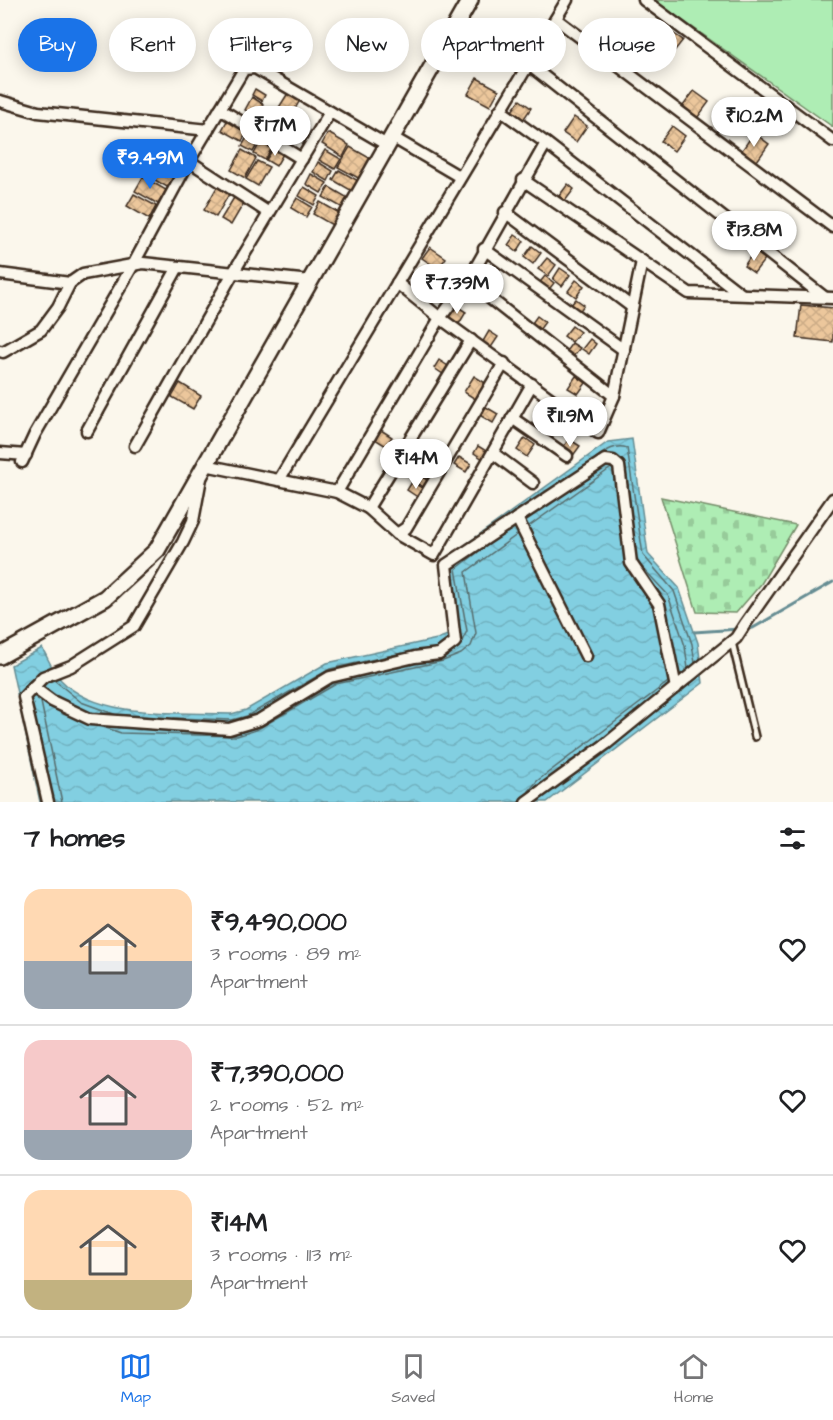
<!DOCTYPE html>
<html lang="en">
<head>
<meta charset="utf-8">
<style>
  :root { --surface:#fff; --page:#f6f6f6; --text:#202124; --muted:#757577; --line:#e0e0e0; --accent:#1a73e8 }
  body { margin:0; font-family:"Architects Daughter",sans-serif; background:var(--page); color:var(--text); height:100vh; display:flex; flex-direction:column; font-size:22px; white-space:nowrap }
  * { box-sizing:border-box; margin:0 }
  p { font-size:20px; color:var(--muted) }
  .icon { flex:none; width:33px; height:33px; fill:none; stroke:currentColor; stroke-width:2; stroke-linecap:round; stroke-linejoin:round }
  .map { position:relative; height:802px; overflow:hidden }
  .drawer { display:flex; flex-direction:column; background:var(--surface); flex:1 }
  .drawer>* { flex:none }
  .hud { position:absolute; left:18px; top:18px; width:798px; height:54px; display:flex; gap:12px }
  .price { position:absolute; translate:-50% -51px; padding:0 14px; border-radius:21px; background:#fff; color:#222; font-size:20px; line-height:39px; filter:drop-shadow(0 2px 3px #0008) }
  .price::after { content:''; position:absolute; left:50%; top:36px; width:18px; height:14px; margin-left:-9px; background:inherit; clip-path:polygon(0 0,100% 0,50% 100%) }
  .price.selected { background:var(--accent); color:#fff }
  ul { padding:0; list-style:none }
  li { display:flex; align-items:center; gap:18px; height:150px; padding:0 24px }
  li+li { border-top:2px solid var(--line) }
  li span { display:grid; place-items:center; flex:none; width:168px; height:120px; border-radius:18px; color:#555 }
  li>.icon { margin-inline-start:auto }
  span .icon { width:72px; height:72px; fill:#fffc; stroke-width:1 }
  li b { font-size:26px }
  h2 { display:flex; justify-content:space-between; align-items:center; height:72px; padding:0 24px; font-size:26px }
  .tag { padding:0 21px; border-radius:27px; background:var(--surface); box-shadow:0 3px 15px #0003; font-size:21px; line-height:54px }
  .tag.selected { background:var(--accent); color:#fff }
  .tab-bar { display:flex; justify-content:space-around; align-items:center; height:84px; border-top:2px solid var(--line); background:var(--surface); font-size:16px; color:var(--muted) }
  .tab-bar a { display:grid; justify-items:center; gap:3px }
  .tab-bar .selected { color:var(--accent) }
  .map>svg:first-child { display:block }
  .green { fill:#aeedb4; stroke:#748c69; stroke-width:1.5 }
  .cemetery { fill:url(#cemetery-stones); stroke:#748c69; stroke-width:1.5 }
  .water { fill:url(#water-waves); stroke:#668d93; stroke-width:1.5 }
  .lines { fill:none; stroke-linecap:round; stroke-linejoin:round }
  .shore { stroke:#576c6c; stroke-width:1.5 }
  .stream { stroke:#668d93; stroke-width:3 }
  .building { fill:url(#building-cross-hatch); stroke:#3b2a1e; stroke-width:1.5 }
  .lane-casing { stroke:#3b2a1e; stroke-width:10 }
  .street-casing { stroke:#3b2a1e; stroke-width:15 }
  .secondary-casing { stroke:#3b2a1e; stroke-width:20 }
  .lane { stroke:#fbf7ec; stroke-width:5 }
  .street { stroke:#fbf7ec; stroke-width:10 }
  .secondary { stroke:#fbf7ec; stroke-width:15 }
</style>
</head>
<body>
<div class="map">
<svg width="833" height="802" viewBox="0 0 833 802">
  <defs>
    <pattern id="cemetery-stones" width="16" height="16" patternUnits="userSpaceOnUse" patternTransform="scale(1.5)"><rect width="16" height="16" fill="#aeedb4"/><path d="M2 7V4a2 2 0 0 1 4 0v3zM10 15v-3a2 2 0 0 1 4 0v3z" fill="#97cb9a"/></pattern>
    <pattern id="water-waves" width="16" height="10" patternUnits="userSpaceOnUse" patternTransform="scale(1.5)"><rect width="16" height="10" fill="#82cfe1"/><path d="M0 5q4-4 8 0t8 0" fill="none" stroke="#71b2c1"/></pattern>
    <pattern id="building-cross-hatch" width="8" height="8" patternUnits="userSpaceOnUse" patternTransform="scale(1.5)"><rect width="8" height="8" fill="#ecc79c"/><path d="M0 0l8 8M0 8l8-8" fill="none" stroke="#cbab86"/></pattern>
  </defs>
  <rect width="100%" height="100%" fill="#fbf7ec"/>
  <filter id="ink" filterUnits="userSpaceOnUse"><feTurbulence type="fractalNoise" baseFrequency=".0167" numOctaves="2"/><feDisplacementMap in="SourceGraphic" scale="12" xChannelSelector="R" yChannelSelector="G"/><feConvolveMatrix kernelMatrix="1 2 1 2 8 2 1 2 1" color-interpolation-filters="sRGB"/></filter>
  <g filter="url(#ink)">
    <path class="green" d="M654,0H833V127Z"/>
    <path class="cemetery" d="M661,497L796,525L761,584L736,613L697,612Z"/>
    <path class="water" d="M632,439L648,554L679,588L698,643L703,683L547,802H40L11,665L42,648C48,658 53,672 61,680C99,720 180,712 231,714L246,710L327,663L437,639L453,633L441,562L608,442Z"/>
    <g class="lines">
      <g class="shore">
        <path d="M596,458C606,451 615,444 627,448L643,555L674,591L692,644L695,663"/>
        <path d="M529,526L611,468"/>
        <path d="M642,567L668,595L685,646L688,669"/>
        <path d="M461,643L467,631L456,569L477,553"/>
        <path d="M54,680L81,702L114,714"/>
        <path d="M41,702L62,802"/>
        <path d="M174,718L232,720L247,716L330,669L402,653"/>
        <path d="M100,726L121,733L237,736L256,730L336,684L443,661L461,654L471,646L476,633L466,572L518,534"/>
        <path d="M529,791L537,781L668,682"/>
      </g>
      <g class="stream">
        <path d="M745,629L753,628L833,582"/>
        <path d="M694,632L739,629"/>
      </g>
    </g>
    <g class="building">
      <path d="M610,26L624,35L611,55L596,46Z"/>
      <path d="M671,32L683,40L668,59L657,50Z"/>
      <path d="M477,78L499,90L490,106L468,94Z"/>
      <path d="M255,89L265,95L262,101L252,95Z"/>
      <path d="M694,91L709,102L695,121L680,110Z"/>
      <path d="M288,93L300,100L291,116L278,109Z"/>
      <path d="M252,97L263,104L256,116L245,110Z"/>
      <path d="M520,100L531,108L521,123L509,115Z"/>
      <path d="M277,111L288,118L280,131L269,125Z"/>
      <path d="M574,117L587,126L576,142L563,133Z"/>
      <path d="M289,118L299,124L291,138L281,132Z"/>
      <path d="M228,119L248,131L242,141L222,130Z"/>
      <path d="M672,126L685,136L674,151L661,141Z"/>
      <path d="M328,133L349,145L343,157L322,144Z"/>
      <path d="M754,133L769,144L755,164L740,153Z"/>
      <path d="M249,134L260,140L253,152L242,146Z"/>
      <path d="M261,141L272,148L265,160L254,154Z"/>
      <path d="M164,145L186,158L178,171L156,159Z"/>
      <path d="M350,147L373,160L362,180L338,167Z"/>
      <path d="M273,149L283,154L276,166L266,160Z"/>
      <path d="M242,150L256,158L245,178L231,170Z"/>
      <path d="M325,150L341,159L335,169L319,160Z"/>
      <path d="M257,161L269,167L258,186L246,179Z"/>
      <path d="M154,162L177,175L169,188L146,175Z"/>
      <path d="M318,162L333,171L328,181L313,172Z"/>
      <path d="M339,170L360,182L354,192L333,180Z"/>
      <path d="M311,174L327,183L321,193L306,184Z"/>
      <path d="M143,177L166,190L158,204L135,191Z"/>
      <path d="M568,184L574,189L565,201L559,196Z"/>
      <path d="M217,187L229,194L216,217L204,210Z"/>
      <path d="M304,187L319,196L314,205L299,196Z"/>
      <path d="M329,187L348,198L343,208L323,197Z"/>
      <path d="M134,194L156,206L149,219L127,206Z"/>
      <path d="M235,196L245,201L231,225L221,219Z"/>
      <path d="M297,198L312,207L306,217L291,208Z"/>
      <path d="M320,202L341,214L334,226L313,214Z"/>
      <path d="M515,235L524,241L517,252L508,245Z"/>
      <path d="M532,246L541,253L533,264L524,257Z"/>
      <path d="M430,247L446,258L438,269L422,258Z"/>
      <path d="M754,251L765,259L754,273L744,266Z"/>
      <path d="M547,258L556,265L548,276L538,269Z"/>
      <path d="M560,268L570,275L562,286L553,279Z"/>
      <path d="M545,276L554,283L547,292L537,286Z"/>
      <path d="M576,280L584,286L576,297L568,291Z"/>
      <path d="M576,299L584,305L577,315L568,308Z"/>
      <path d="M455,305L466,312L459,324L447,317Z"/>
      <path d="M801,305L833,308V342L797,338Z"/>
      <path d="M537,316L545,322L537,333L529,327Z"/>
      <path d="M572,326L580,332L572,342L564,336Z"/>
      <path d="M489,331L498,337L490,349L482,343Z"/>
      <path d="M590,339L596,344L589,354L582,349Z"/>
      <path d="M572,343L580,348L571,359L564,354Z"/>
      <path d="M439,360L451,368L446,376L434,368Z"/>
      <path d="M474,376L487,384L477,400L464,392Z"/>
      <path d="M576,376L586,383L578,394L568,388Z"/>
      <path d="M180,383L201,396L193,409L172,397Z"/>
      <path d="M486,407L498,414L493,423L481,416Z"/>
      <path d="M381,430L392,437L386,446L375,439Z"/>
      <path d="M525,438L535,445L527,457L517,450Z"/>
      <path d="M569,439L580,446L572,457L561,450Z"/>
      <path d="M478,446L491,454L486,461L474,453Z"/>
      <path d="M388,447L399,454L394,462L383,455Z"/>
      <path d="M459,457L471,464L466,472L454,465Z"/>
      <path d="M422,466L435,474L431,480L418,473Z"/>
      <path d="M417,474L429,481L425,488L413,481Z"/>
      <path d="M412,482L424,489L419,498L407,490Z"/>
    </g>
    <g class="lines">
      <g class="lane-casing">
        <path id="lane" d="M732,642L755,737"/>
      </g>
      <g class="street-casing">
        <g id="street">
          <path d="M644,0L833,141"/>
          <path d="M556,19L833,227"/>
          <path d="M528,64L824,297"/>
          <path d="M0,101L38,112L208,130"/>
          <path d="M220,109L302,159"/>
          <path d="M500,110L546,143L741,294"/>
          <path d="M392,137L460,177"/>
          <path d="M546,143L468,281L614,396"/>
          <path d="M523,180L689,293L833,298"/>
          <path d="M505,212L632,307"/>
          <path d="M269,213L189,161L244,69L255,68L387,145"/>
          <path d="M484,249L624,350"/>
          <path d="M0,274L70,283"/>
          <path d="M397,283L440,318L598,433L614,396L642,261"/>
          <path d="M0,351L3,352L41,330L58,307L70,283L83,274L143,263L310,281"/>
          <path d="M512,418L567,456"/>
          <path d="M87,431L178,267"/>
          <path d="M135,446L233,273L330,112"/>
          <path d="M0,453L26,455"/>
          <path d="M493,453L533,483"/>
          <path d="M22,462L35,434L133,265L189,161"/>
          <path d="M205,465L337,492L368,508L397,534L434,555L532,384"/>
          <path d="M279,480L567,0"/>
          <path d="M337,492L440,318L468,281"/>
          <path d="M368,508L471,340"/>
          <path d="M517,518L586,656"/>
          <path d="M397,534L406,528L504,363"/>
          <path d="M33,687L52,701L90,719L229,729L259,720L330,677L415,657L439,654L455,642L446,565L605,460L613,461L619,466L631,563L659,604L676,688"/>
          <path d="M48,802L24,697L43,677L71,666L134,626L183,542L193,521L201,478"/>
          <path d="M526,802L606,744L736,638L745,624L833,499"/>
        </g>
      </g>
      <g class="secondary-casing">
        <path id="secondary" d="M0,656L105,598L157,550L470,0"/>
      </g>
      <use href="#lane" class="lane"/>
      <use href="#street" class="street"/>
      <use href="#secondary" class="secondary"/>
    </g>
  </g>
</svg>
<b class="price" style="left:754px;top:148px">₹10.2M</b>
<b class="price" style="left:275px;top:157px">₹17M</b>
<b class="price selected" style="left:150px;top:190px">₹9.49M</b>
<b class="price" style="left:754px;top:262px">₹13.8M</b>
<b class="price" style="left:457px;top:315px">₹7.39M</b>
<b class="price" style="left:570px;top:448px">₹11.9M</b>
<b class="price" style="left:416px;top:490px">₹14M</b>
<div class="hud">
<a class="tag selected">Buy</a>
<a class="tag">Rent</a>
<a class="tag">Filters</a>
<a class="tag">New</a>
<a class="tag">Apartment</a>
<a class="tag">House</a>
</div>
</div>
<section class="drawer">
<h2>7 homes<svg class="icon" aria-label="filters" viewBox="0 0 24 24"><path d="M4 7h16M4 17h16"/><circle cx="9" cy="7" r="2"/><circle cx="15" cy="17" r="2"/></svg></h2>
<ul>
<li><span style="background:linear-gradient(#ffd9b3 60%,#9aa5b1 0)"><svg class="icon" aria-label="home" viewBox="0 0 24 24"><path d="M3 11l9-7 9 7M6 9v11h12V9"/></svg></span><div><b>₹9,490,000</b><p>3 rooms · 89 m²</p><p>Apartment</p></div><svg class="icon" aria-label="heart" viewBox="0 0 24 24"><path d="M12 20l-8-8c-3-5 5-10 8-4 3-6 11-1 8 4z"/></svg></li>
<li><span style="background:linear-gradient(#f6c9c9 75%,#9aa5b1 0)"><svg class="icon" aria-label="home" viewBox="0 0 24 24"><path d="M3 11l9-7 9 7M6 9v11h12V9"/></svg></span><div><b>₹7,390,000</b><p>2 rooms · 52 m²</p><p>Apartment</p></div><svg class="icon" aria-label="heart" viewBox="0 0 24 24"><path d="M12 20l-8-8c-3-5 5-10 8-4 3-6 11-1 8 4z"/></svg></li>
<li><span style="background:linear-gradient(#ffd9b3 75%,#c2b280 0)"><svg class="icon" aria-label="home" viewBox="0 0 24 24"><path d="M3 11l9-7 9 7M6 9v11h12V9"/></svg></span><div><b>₹14M</b><p>3 rooms · 113 m²</p><p>Apartment</p></div><svg class="icon" aria-label="heart" viewBox="0 0 24 24"><path d="M12 20l-8-8c-3-5 5-10 8-4 3-6 11-1 8 4z"/></svg></li>
</ul>
</section>
<nav class="tab-bar">
<a class="selected"><svg class="icon" aria-label="map" viewBox="0 0 24 24"><path d="M3 6l6-2 6 2 6-2v14l-6 2-6-2-6 2zM9 4v14M15 6v14"/></svg>Map</a>
<a><svg class="icon" aria-label="saved" viewBox="0 0 24 24"><path d="M7 4h10v16l-5-4-5 4z"/></svg>Saved</a>
<a><svg class="icon" aria-label="home" viewBox="0 0 24 24"><path d="M3 11l9-7 9 7M6 9v11h12V9"/></svg>Home</a>
</nav>
</body>
</html>
